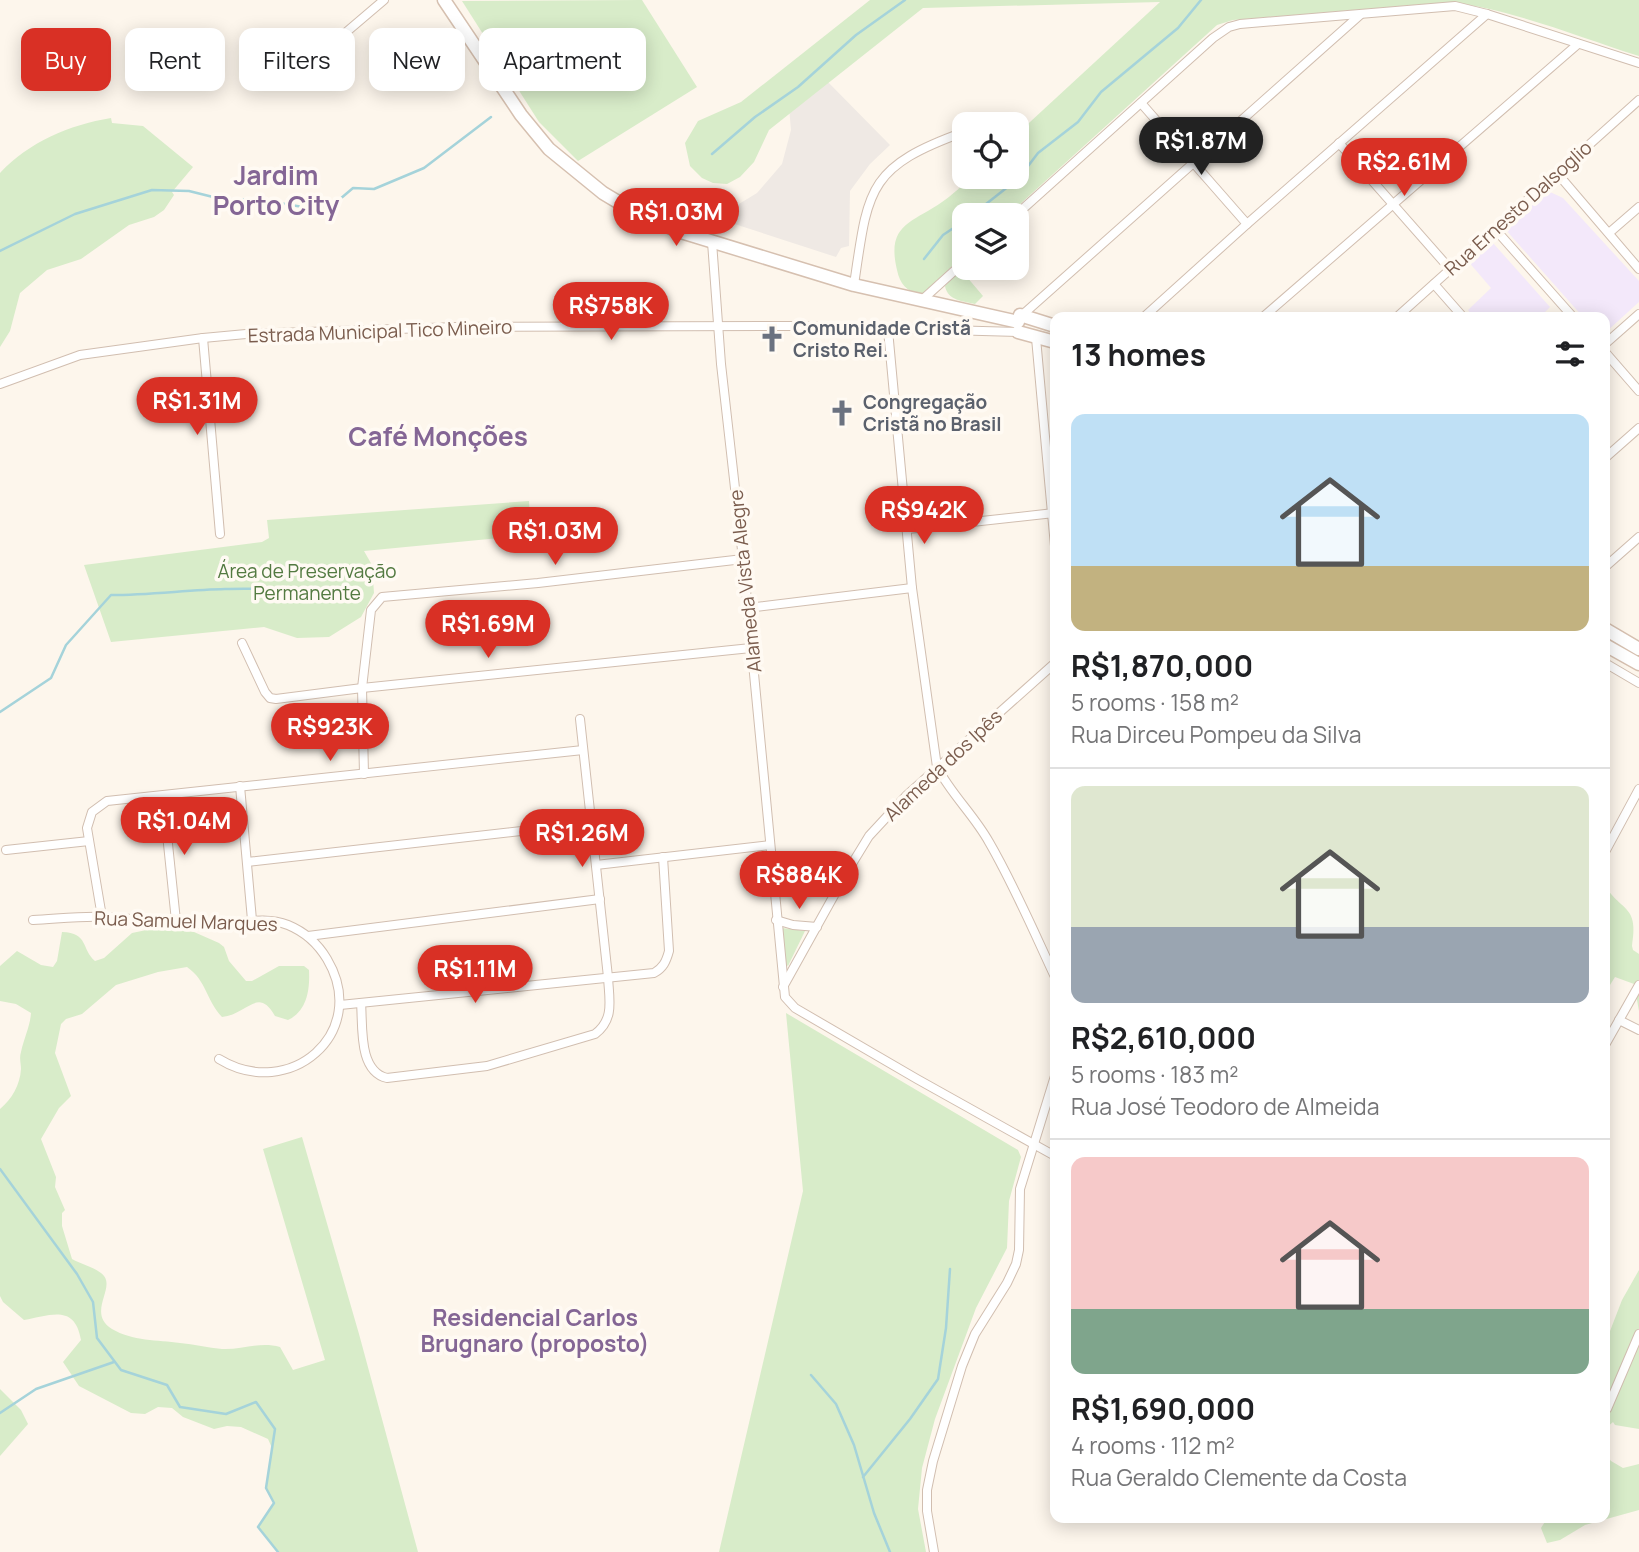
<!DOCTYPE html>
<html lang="en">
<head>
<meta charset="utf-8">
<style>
  :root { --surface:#fff; --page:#f2f2f2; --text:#202124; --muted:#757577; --line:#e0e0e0; --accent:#d93025 }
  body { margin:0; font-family:Manrope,sans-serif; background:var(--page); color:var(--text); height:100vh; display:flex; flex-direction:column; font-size:26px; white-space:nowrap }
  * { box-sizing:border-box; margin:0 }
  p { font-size:23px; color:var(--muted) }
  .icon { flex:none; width:38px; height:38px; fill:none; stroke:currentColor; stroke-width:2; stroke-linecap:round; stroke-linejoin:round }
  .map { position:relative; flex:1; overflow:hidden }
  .sheet { position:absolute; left:1050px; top:312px; width:560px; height:1211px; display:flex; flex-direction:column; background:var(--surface); border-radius:14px; box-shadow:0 4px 18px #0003 }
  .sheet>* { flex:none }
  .top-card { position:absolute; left:21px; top:28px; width:665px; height:63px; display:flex; gap:14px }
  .tools { position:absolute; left:952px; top:112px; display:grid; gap:14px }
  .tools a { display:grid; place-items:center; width:77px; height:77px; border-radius:14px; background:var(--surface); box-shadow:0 4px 18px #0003; font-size:35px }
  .price { position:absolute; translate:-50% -60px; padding:0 16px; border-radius:24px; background:var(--accent); color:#fff; font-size:23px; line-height:46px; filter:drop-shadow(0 2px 4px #0008) }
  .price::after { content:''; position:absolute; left:50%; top:42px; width:21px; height:16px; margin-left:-10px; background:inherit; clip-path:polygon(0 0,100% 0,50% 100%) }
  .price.active { background:#222; color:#fff }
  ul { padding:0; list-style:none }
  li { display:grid; align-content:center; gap:14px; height:371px; padding:0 21px }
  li+li { border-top:2px solid var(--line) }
  li span { display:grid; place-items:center; height:217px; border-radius:14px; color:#555 }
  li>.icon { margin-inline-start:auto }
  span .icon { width:126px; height:126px; fill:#fffc; stroke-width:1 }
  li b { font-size:30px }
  h2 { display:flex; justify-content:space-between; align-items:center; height:84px; padding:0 21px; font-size:30px }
  .pill { padding:0 24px; border-radius:14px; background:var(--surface); box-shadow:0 4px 18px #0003; font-size:24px; line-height:63px }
  .pill.active { background:var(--accent); color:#fff }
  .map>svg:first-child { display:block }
  .industrial { fill:#efe9e4 }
  .education { fill:#f3e8fa }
  .green { fill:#d8ecc9 }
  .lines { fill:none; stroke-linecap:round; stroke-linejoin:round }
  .stream { stroke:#a5d3da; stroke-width:2.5 }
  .minor-casing { stroke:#d1beb0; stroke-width:10 }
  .secondary-casing { stroke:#d6c0b0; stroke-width:15 }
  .minor { stroke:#fff; stroke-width:8 }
  .secondary { stroke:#fff; stroke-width:12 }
  .labels { text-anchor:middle; stroke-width:7; stroke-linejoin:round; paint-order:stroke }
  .street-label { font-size:19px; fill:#7a5c4d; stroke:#fffaf3 }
  .worship-label { font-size:19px; font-weight:bold; fill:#5b616d; stroke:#fffaf3; text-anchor:start }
  .park-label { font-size:19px; fill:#537a41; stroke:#fffaf3 }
  .quarter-label { font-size:23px; font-weight:bold; fill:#846695; stroke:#fffaf3 }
  .district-label { font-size:26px; font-weight:bold; fill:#846695; stroke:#fffaf3 }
</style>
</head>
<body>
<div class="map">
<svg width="1639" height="1552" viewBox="0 0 1639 1552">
  <rect width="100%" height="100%" fill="#fdf6ec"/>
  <path class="industrial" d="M824,78L890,145L870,164L850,191L849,246L841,248L836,257L716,218L757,193L782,164L791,130L789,107Z"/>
  <g class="education">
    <path d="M1548,191L1563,198L1639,281V302L1606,332L1605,317H1583L1505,229Z"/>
    <path d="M1486,242L1493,243L1550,307L1540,317H1473L1468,310L1491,288L1467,260Z"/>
  </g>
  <g class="green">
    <path d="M642,0L697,87L578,161L539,122L462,1Z"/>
    <path d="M870,0H1639V56C1579,37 1511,9 1449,2L1233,20L1217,25L1008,215H964V255L921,295C906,291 900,284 897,270C886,224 912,223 942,202C953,195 962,185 971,177H1017V134L1160,2L923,8L769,130L754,162L740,177L727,184L713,183L702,178L690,166L685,143L698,121L741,102Z"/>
    <path d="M111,118L112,123L143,126L193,167L172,192L174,195L164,210L154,217L129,225L81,259L47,270L20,293L10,331L0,347V173C29,142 69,125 111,118Z"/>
    <path d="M961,270L983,296L975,304C963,301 948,301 945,286Z"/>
    <path d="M529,501L531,535L364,551L372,565L374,593L361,617L329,637L297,638L264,627L111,642L84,565L262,542L269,538L267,520Z"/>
    <path d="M1605,886C1622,912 1639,905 1632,946L1633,950L1639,954V1011L1634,984L1615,977L1605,993Z"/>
    <path d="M156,928L194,932L219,943L224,947L229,961L246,981H252L279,966H304L309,970C310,990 307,1011 288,1020L275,1016C258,986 248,1014 222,1017C206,1000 207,981 187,967L158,972L116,985L82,1014L66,1019L61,1024L55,1053L71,1096L59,1108L41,1139L56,1177L55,1187L65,1210L62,1213V1226L72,1259C81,1264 93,1267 101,1273C119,1286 85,1312 112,1329C132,1341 158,1340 180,1343C194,1344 208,1348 222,1349C242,1350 260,1341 280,1347L293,1370L325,1360L263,1149L302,1137L359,1334L418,1552H278L258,1527L274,1503L266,1488L272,1448L268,1439L241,1427L227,1426L214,1429L183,1417L172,1408L158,1407L145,1414L131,1413L79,1386L63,1362L81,1340C75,1304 51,1315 24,1320L3,1302L0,1296V1109C12,1099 20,1085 21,1069C21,1063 19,1058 21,1052C24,1038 30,1027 31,1013L16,1004L0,1001V966L17,951L41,965L53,967L57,961L62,932C89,933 81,949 95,961L104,958L132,933Z"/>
    <path d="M782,928L805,931L788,966L785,964Z"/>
    <path d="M786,1013L1018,1150L1021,1157L1009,1201L1007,1248L976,1308L935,1419L922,1468L918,1509L926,1552H719L803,1191Z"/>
    <path d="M1639,1270V1429L1615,1425L1613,1422L1605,1429V1344L1622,1300Z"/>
    <path d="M0,1389L21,1410L28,1424L0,1456Z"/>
    <path d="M1605,1453L1611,1461L1623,1468L1639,1464V1510L1585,1525L1560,1540L1547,1543L1541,1528L1548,1517H1605Z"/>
  </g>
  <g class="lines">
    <g class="stream">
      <path d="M712,154L755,117L798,87L856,35L905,0"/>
      <path d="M972,215L1019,178L1038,153L1078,122L1101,92L1178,28L1201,0"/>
      <path d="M0,251L75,214L152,190L189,191L221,199L262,200L326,211L353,188L374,189L424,168L491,117"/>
      <path d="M924,259L943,235L964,221"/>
      <path d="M0,712L51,678L66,645L111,595C149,595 187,590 225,589C252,588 279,590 306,588"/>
      <path d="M1605,983L1607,984"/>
      <path d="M0,1169L77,1274L93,1302L97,1338L121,1370L167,1385L180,1407L226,1414L256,1402L275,1429L266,1488L274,1503L258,1527L278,1552"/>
      <path d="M811,1375L836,1404L854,1445L874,1513L890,1552"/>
      <path d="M0,1413L36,1389L114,1362"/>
      <path d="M863,1477L910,1419L938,1379L946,1328L950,1269"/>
    </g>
    <g class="minor-casing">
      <g id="minor">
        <path d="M285,74L344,34L384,0"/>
        <path d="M1141,103L1247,224"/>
        <path d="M1339,143L1450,269"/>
        <path d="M1557,173L1639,269"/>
        <path d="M1016,215L1213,38L1229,27L1240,24L1455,6L1487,14L1639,63"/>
        <path d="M1495,229L1573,317"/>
        <path d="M1609,233L1639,207"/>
        <path d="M712,242L721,364L743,559L785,997L795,1008L917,1079L1055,1156"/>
        <path d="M1434,284L1463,317"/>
        <path d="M854,285C868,189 867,167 964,132"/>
        <path d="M922,300L964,262"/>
        <path d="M1020,317L1360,15"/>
        <path d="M1144,317L1247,224L1487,14"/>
        <path d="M1263,317L1578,44"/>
        <path d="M1397,317L1639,100"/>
        <path d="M888,330L912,588L937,767C951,794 974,815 989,842C1014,885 1034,932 1055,977"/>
        <path d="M203,338L220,534"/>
        <path d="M1036,338L1055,546"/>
        <path d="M1605,344L1639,314"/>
        <path d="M1605,352L1639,391"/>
        <path d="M0,384L80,355L203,338L246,334L457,327L804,326L1018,332V330"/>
        <path d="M1605,458L1639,428"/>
        <path d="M908,529L1054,513"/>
        <path d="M1605,567L1639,537"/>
        <path d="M748,608L912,588"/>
        <path d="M242,643L265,692L270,698L276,699L362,688L751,648"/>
        <path d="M1605,663L1639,683"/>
        <path d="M364,774L362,688L371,610L382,597L538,583L743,559"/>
        <path d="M240,786L252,920"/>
        <path d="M163,796L176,921"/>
        <path d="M6,850L89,841"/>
        <path d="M1605,852L1639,789"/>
        <path d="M247,862L591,823"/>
        <path d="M596,865L770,845"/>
        <path d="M102,917L87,828L92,812L107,801L583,750"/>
        <path d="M33,920C56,919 80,916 103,917C141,919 181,925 220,924C243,923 265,916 288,925C305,932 318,944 327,959C371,1033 289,1102 219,1059"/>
        <path d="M776,920L793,925L817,927"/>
        <path d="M308,936L600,899"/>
        <path d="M783,987L847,872L869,836L907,795L1055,663"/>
        <path d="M361,1003C363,1026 358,1071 387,1078L487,1066L595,1034C615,1019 609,999 608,977L580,719"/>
        <path d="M340,1005L654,973C663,968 666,962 669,951L663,857"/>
        <path d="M1619,1020L1639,1030"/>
        <path d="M1605,1045L1639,985"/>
        <path d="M1607,1409L1639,1334"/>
        <path d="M934,1552L927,1511V1490L933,1461L962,1366L975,1334L1007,1283L1016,1264L1019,1250L1020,1189L1055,1076"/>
      </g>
    </g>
    <g class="secondary-casing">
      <g id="secondary">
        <path d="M444,0L521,115L549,149L603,193L638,214L681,232L854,285L1018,322"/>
        <path d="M1020,315L1055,326"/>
        <path d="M1018,332L1055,342"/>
        <path d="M1605,629L1639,649"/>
        <path d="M1605,645L1639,664"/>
      </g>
    </g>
    <use href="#minor" class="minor"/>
    <use href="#secondary" class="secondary"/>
  </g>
  <defs>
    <g id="church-bare" transform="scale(2.1)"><path d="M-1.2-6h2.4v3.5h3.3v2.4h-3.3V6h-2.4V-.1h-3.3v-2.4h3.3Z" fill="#6b7280" stroke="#fffaf3" stroke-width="2.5" paint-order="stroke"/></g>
  </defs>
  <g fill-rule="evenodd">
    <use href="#church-bare" x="772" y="339"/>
    <use href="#church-bare" x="842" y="413"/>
  </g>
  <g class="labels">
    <g class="street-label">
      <text transform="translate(1518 208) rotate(-42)" y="7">Rua Ernesto Dalsoglio</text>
      <text transform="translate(380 331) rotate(-2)" y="7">Estrada Municipal Tico Mineiro</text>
      <text transform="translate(745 581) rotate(-96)" y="7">Alameda Vista Alegre</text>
      <text transform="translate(943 765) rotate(-43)" y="7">Alameda dos Ipês</text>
      <text transform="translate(186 921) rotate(2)" y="7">Rua Samuel Marques</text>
    </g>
    <g class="worship-label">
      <text x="793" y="335">Comunidade Cristã<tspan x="793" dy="22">Cristo Rei.</tspan></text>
      <text x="863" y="409">Congregação<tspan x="863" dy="22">Cristã no Brasil</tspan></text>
    </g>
    <g class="park-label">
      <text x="307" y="578">Área de Preservação<tspan x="307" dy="22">Permanente</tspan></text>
    </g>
    <g class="quarter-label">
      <text x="535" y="1326">Residencial Carlos<tspan x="535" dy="26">Brugnaro (proposto)</tspan></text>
    </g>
    <g class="district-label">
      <text x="276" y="185">Jardim<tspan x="276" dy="30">Porto City</tspan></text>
      <text x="438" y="446">Café Monções</text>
    </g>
  </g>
</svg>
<div class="tools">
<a><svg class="icon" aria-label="locate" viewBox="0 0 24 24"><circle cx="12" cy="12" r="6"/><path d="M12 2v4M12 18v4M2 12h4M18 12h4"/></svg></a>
<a><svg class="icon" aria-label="layers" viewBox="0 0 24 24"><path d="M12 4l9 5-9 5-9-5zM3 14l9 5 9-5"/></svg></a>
</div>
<b class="price active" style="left:1201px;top:177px">R$1.87M</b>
<b class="price" style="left:1404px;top:198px">R$2.61M</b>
<b class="price" style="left:676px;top:248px">R$1.03M</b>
<b class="price" style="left:611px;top:342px">R$758K</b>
<b class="price" style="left:197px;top:437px">R$1.31M</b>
<b class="price" style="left:924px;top:546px">R$942K</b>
<b class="price" style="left:555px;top:567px">R$1.03M</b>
<b class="price" style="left:488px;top:660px">R$1.69M</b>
<b class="price" style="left:330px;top:763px">R$923K</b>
<b class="price" style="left:184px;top:857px">R$1.04M</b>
<b class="price" style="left:582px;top:869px">R$1.26M</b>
<b class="price" style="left:799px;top:911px">R$884K</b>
<b class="price" style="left:475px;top:1005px">R$1.11M</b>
<div class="top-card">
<a class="pill active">Buy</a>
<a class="pill">Rent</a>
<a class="pill">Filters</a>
<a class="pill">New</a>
<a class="pill">Apartment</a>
</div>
<section class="sheet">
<h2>13 homes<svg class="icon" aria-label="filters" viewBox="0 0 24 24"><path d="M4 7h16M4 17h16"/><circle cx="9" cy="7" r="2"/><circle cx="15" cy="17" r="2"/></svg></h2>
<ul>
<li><span style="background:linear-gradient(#bfe0f5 70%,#c2b280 0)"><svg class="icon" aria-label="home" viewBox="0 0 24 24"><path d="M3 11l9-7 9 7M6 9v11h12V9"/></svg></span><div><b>R$1,870,000</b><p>5 rooms · 158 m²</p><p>Rua Dirceu Pompeu da Silva</p></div></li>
<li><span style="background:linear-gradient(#dfe7d0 65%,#9aa5b1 0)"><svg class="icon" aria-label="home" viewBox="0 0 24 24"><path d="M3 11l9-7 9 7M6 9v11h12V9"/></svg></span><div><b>R$2,610,000</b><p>5 rooms · 183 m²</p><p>Rua José Teodoro de Almeida</p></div></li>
<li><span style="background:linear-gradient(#f6c9c9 70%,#7fa58c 0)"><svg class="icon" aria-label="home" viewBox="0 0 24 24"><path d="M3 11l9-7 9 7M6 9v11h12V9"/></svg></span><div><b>R$1,690,000</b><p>4 rooms · 112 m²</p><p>Rua Geraldo Clemente da Costa</p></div></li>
</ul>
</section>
</div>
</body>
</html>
